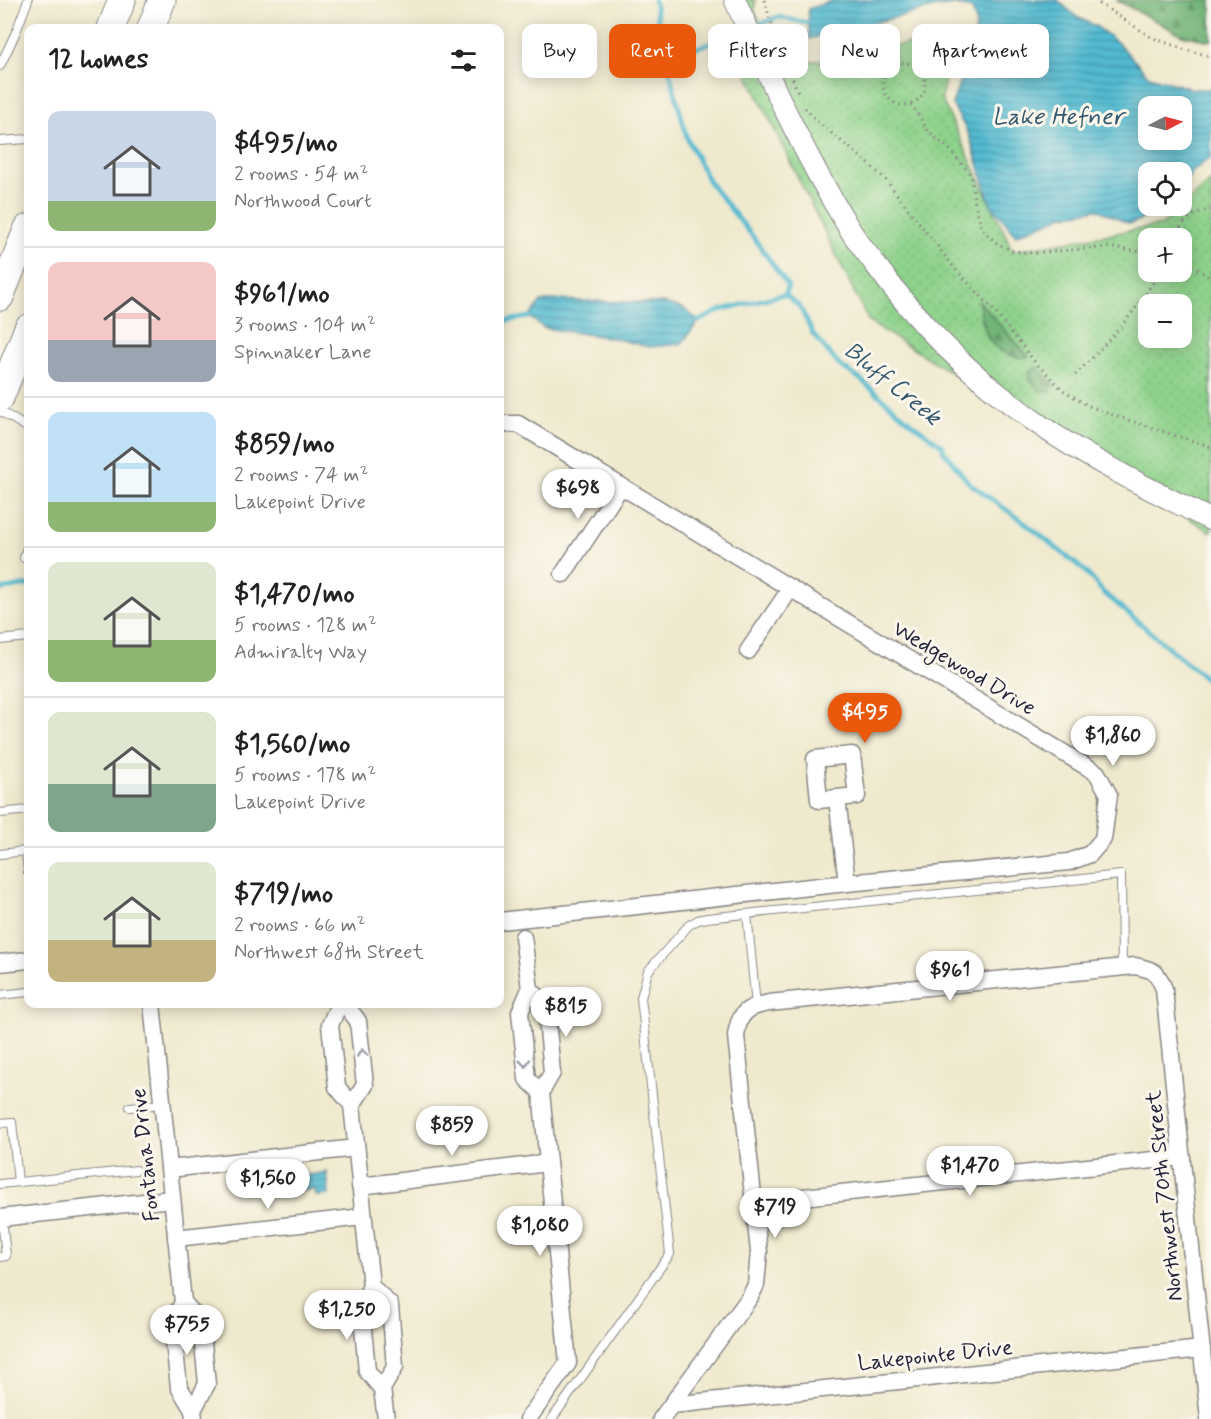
<!DOCTYPE html>
<html lang="en">
<head>
<meta charset="utf-8">
<style>
  :root { --surface:#fff; --page:#f2f2f2; --text:#222; --muted:#767676; --line:#e0e0e0; --accent:#ea580c }
  body { margin:0; font-family:Mynerve,sans-serif; background:var(--page); color:var(--text); height:100vh; display:flex; flex-direction:column; font-size:22px; white-space:nowrap }
  * { box-sizing:border-box; margin:0 }
  p { font-size:20px; color:var(--muted) }
  .icon { flex:none; width:33px; height:33px; fill:none; stroke:currentColor; stroke-width:2; stroke-linecap:round; stroke-linejoin:round }
  .map { position:relative; flex:1; overflow:hidden }
  .details { position:absolute; left:24px; top:24px; width:480px; height:984px; display:flex; flex-direction:column; background:var(--surface); border-radius:12px; box-shadow:0 3px 15px #0003 }
  .details>* { flex:none }
  .guide { position:absolute; left:522px; top:24px; width:570px; height:54px; display:flex; gap:12px }
  .needle { width:39px; rotate:84deg }
  .tools { position:absolute; left:1138px; top:96px; display:grid; gap:12px }
  .tools a { display:grid; place-items:center; width:54px; height:54px; border-radius:12px; background:var(--surface); box-shadow:0 3px 15px #0003; font-size:30px }
  .price { position:absolute; translate:-50% -51px; padding:0 14px; border-radius:21px; background:#fff; color:#222; font-size:20px; line-height:39px; filter:drop-shadow(0 2px 3px #0008) }
  .price::after { content:''; position:absolute; left:50%; top:36px; width:18px; height:14px; margin-left:-9px; background:inherit; clip-path:polygon(0 0,100% 0,50% 100%) }
  .price.active { background:var(--accent); color:#fff }
  ul { padding:0; list-style:none }
  li { display:flex; align-items:center; gap:18px; height:150px; padding:0 24px }
  li+li { border-top:2px solid var(--line) }
  li span { display:grid; place-items:center; flex:none; width:168px; height:120px; border-radius:12px; color:#555 }
  li>.icon { margin-inline-start:auto }
  span .icon { width:72px; height:72px; fill:#fffc; stroke-width:1 }
  li b { font-size:26px }
  h2 { display:flex; justify-content:space-between; align-items:center; height:72px; padding:0 24px; font-size:26px }
  .chip { padding:0 21px; border-radius:12px; background:var(--surface); box-shadow:0 3px 15px #0003; font-size:21px; line-height:54px }
  .chip.active { background:var(--accent); color:#fff }
  .map>svg:first-child { display:block }
  .grass { fill:url(#grass-dots); stroke:#587a63; stroke-width:1.5; fill-rule:evenodd }
  .forest { fill:url(#forest-firs); stroke:#4a6b59; stroke-width:1.5 }
  .water { fill:url(#water-rules); stroke:#3a6e86; stroke-width:1.5; fill-rule:evenodd }
  .lines { fill:none; stroke-linecap:round; stroke-linejoin:round }
  .stream { stroke:#52bad0; stroke-width:4.5 }
  .service-casing { stroke:#888684; stroke-width:10 }
  .minor-casing { stroke:#888684; stroke-width:19 }
  .tertiary-casing { stroke:#888684; stroke-width:23 }
  .trunk-casing { stroke:#888684; stroke-width:29 }
  .path { stroke:#888684; stroke-width:3; stroke-dasharray:1.5 4.5; stroke-linecap:butt }
  .service { stroke:#fff; stroke-width:8 }
  .minor { stroke:#fff; stroke-width:16 }
  .tertiary { stroke:#fff; stroke-width:21 }
  .trunk { stroke:#fff; stroke-width:27 }
  .oneway { stroke:#9c9ca7 }
  .labels { text-anchor:middle; stroke-width:6; stroke-linejoin:round; paint-order:stroke }
  .street-label { font-size:22px; fill:#22223b; stroke:#fbf7ec }
  .water-label { font-size:24px; font-style:italic; fill:#33576f; stroke:#fbf7ec }
</style>
</head>
<body>
<div class="map">
<svg width="1211" height="1419" viewBox="0 0 1211 1419">
  <defs>
    <pattern id="grass-dots" width="8" height="8" patternUnits="userSpaceOnUse" patternTransform="scale(1.5)"><rect width="8" height="8" fill="#8ed28b"/><path d="M2 2h.1M6 6h.1" fill="none" stroke="#7ab479" stroke-width="1.8" stroke-linecap="round"/></pattern>
    <pattern id="forest-firs" width="22" height="20" patternUnits="userSpaceOnUse" patternTransform="scale(1.5)"><rect width="22" height="20" fill="#72b477"/><path d="M5 1l3.5 6h-7zM16 11l3.5 6h-7z" fill="#5d9263"/></pattern>
    <pattern id="water-rules" width="6" height="5" patternUnits="userSpaceOnUse" patternTransform="scale(1.5)"><rect width="6" height="5" fill="#52bad0"/><path d="M0 2.5h6" fill="none" stroke="#4497aa"/></pattern>
  </defs>
  <rect width="100%" height="100%" fill="#fbf7ec"/>
  <filter id="ink" filterUnits="userSpaceOnUse"><feTurbulence type="fractalNoise" baseFrequency=".0167" numOctaves="2"/><feDisplacementMap in="SourceGraphic" scale="12" xChannelSelector="R" yChannelSelector="G"/><feConvolveMatrix kernelMatrix="1 2 1 2 8 2 1 2 1" color-interpolation-filters="sRGB"/></filter>
  <filter id="wash" filterUnits="userSpaceOnUse"><feTurbulence type="fractalNoise" baseFrequency=".008" numOctaves="4" result="noise"/><feDisplacementMap in="SourceGraphic" scale="24" xChannelSelector="R" yChannelSelector="G"/><feGaussianBlur stdDeviation="1.35" result="paint"/><feColorMatrix in="noise" values="0 0 0 0 0 0 0 0 0 0 0 0 0 0 0 0 0 1.4 0 .05"/><feComposite in="paint" operator="in"/></filter>
  <g filter="url(#wash)">
    <rect width="100%" height="100%" fill="#efe9ce"/>
    <path class="grass" d="M744,0H755V11L766,35H769L783,67L955,35L941,98L1013,251L1162,225L1211,181V532L869,322L747,74L775,69ZM1149,238H1182V272H1149ZM1149,304H1182V338H1149Z"/>
    <g class="forest">
      <path d="M1116,0H1211V41L1182,35Z"/>
      <path d="M978,300L1028,356C1019,359 1013,357 1005,353C983,343 983,320 978,300Z"/>
      <path d="M1037,367L1054,386L1049,392L1040,390L1029,378V372Z"/>
    </g>
    <g class="water">
      <path d="M834,0H1057L1077,17L1097,27L1118,43L1149,76L1192,89H1211V157L1193,171L1182,186V172H1149V206H1168L1164,210L1130,224L1097,209L1064,215L1016,235L991,205L969,135L952,104L965,68L966,54L975,37L976,21L972,9L956,5L937,7L809,39L808,9ZM1149,106H1182V140H1149Z"/>
      <path d="M553,300L662,303L683,308L699,321L681,344L650,347L612,338L544,328L529,317L541,302Z"/>
      <path d="M327,1172L329,1195L316,1196L315,1190L295,1191L293,1178Z"/>
    </g>
    <g class="lines">
      <g class="stream">
        <path d="M654,0L662,48L669,69L687,138L709,182L754,238L788,286L785,294L800,307L813,334L839,365L860,379L909,421L943,446V450L969,483L1025,523L1085,571L1104,593L1211,683"/>
        <path d="M752,27L778,17L808,23"/>
        <path d="M665,59L741,32"/>
        <path d="M699,321L721,310L785,294"/>
        <path d="M500,322L529,317"/>
        <path d="M0,590L28,585"/>
      </g>
    </g>
  </g>
  <g filter="url(#ink)">
    <g class="lines">
      <g class="service-casing">
        <g id="service">
          <path d="M0,66L16,32L28,0"/>
          <path d="M0,141L28,139"/>
          <path d="M0,411L28,428"/>
          <path d="M24,558L28,545"/>
          <path d="M0,640L28,637"/>
          <path d="M0,813L28,810"/>
          <path d="M0,854L26,851L28,872"/>
          <path d="M747,914L756,1005"/>
          <path d="M0,995L28,992"/>
          <path d="M130,1107L161,1104"/>
          <path d="M0,1123L12,1122L18,1182"/>
          <path d="M0,1184L136,1170"/>
          <path d="M0,1257L6,1256L2,1218"/>
          <path d="M552,1419L670,1254L641,998L648,971L689,925L698,920L707,918L1121,875L1122,967"/>
        </g>
      </g>
      <g class="minor-casing">
        <g id="minor">
          <path d="M500,424H518L1097,773L1109,795L1103,839L1090,854L1069,862L847,883L500,921"/>
          <path d="M563,574L621,486"/>
          <path d="M748,651L791,588"/>
          <path d="M837,798L819,800L815,759L852,755L857,796L837,798L847,883"/>
          <path d="M523,937L530,989L520,1012L527,1079L541,1092"/>
          <path d="M0,963L28,960"/>
          <path d="M152,1004L183,1302L172,1324L179,1387L193,1410L194,1419"/>
          <path d="M339,1004L330,1025L337,1087L352,1105L371,1286L361,1307L367,1371L382,1389L386,1419"/>
          <path d="M345,1004L358,1021L365,1085L352,1105"/>
          <path d="M169,1169L356,1148"/>
          <path d="M360,1186L548,1163"/>
          <path d="M755,1202L1182,1157"/>
          <path d="M0,1218L171,1199"/>
          <path d="M176,1238L363,1217"/>
          <path d="M371,1286L390,1305L395,1367L382,1389"/>
          <path d="M183,1302L201,1323L207,1384L193,1410"/>
          <path d="M672,1405L1202,1349"/>
          <path d="M528,1419L568,1363L541,1092L552,1073L546,1006L530,989"/>
          <path d="M661,1419L750,1297L756,1285L759,1252L736,1036C739,1012 747,1007 769,1003L1135,966C1153,970 1157,970 1164,989L1209,1419"/>
        </g>
      </g>
      <g class="tertiary-casing">
        <path id="tertiary" d="M735,0C769,78 804,155 849,228C856,240 866,252 875,264C920,326 974,379 1037,423C1091,461 1152,490 1211,520"/>
      </g>
      <g class="trunk-casing">
        <g id="trunk">
          <path d="M111,28L122,0"/>
          <path d="M151,28L162,0"/>
          <path d="M0,297L28,228"/>
          <path d="M0,398L28,328"/>
        </g>
      </g>
      <g class="path">
        <path d="M764,0L781,52L799,94"/>
        <path d="M1094,0L1151,37L1186,50L1211,56"/>
        <circle cx="904" cy="84" r="21"/>
        <path d="M911,104L929,132L949,149L971,175L974,200L982,229L995,242L1013,251L1033,253L1108,247L1149,253"/>
        <path d="M805,108L819,123L866,161L885,179L956,270L992,308L1035,362L1063,390L1087,405L1110,414L1211,447"/>
        <path d="M1174,238C1181,223 1193,211 1211,210"/>
        <path d="M1182,259L1211,278"/>
        <path d="M1075,375C1106,344 1138,311 1159,272"/>
      </g>
      <use href="#service" class="service"/>
      <use href="#minor" class="minor"/>
      <use href="#tertiary" class="tertiary"/>
      <use href="#trunk" class="trunk"/>
    </g>
    <defs><path id="oneway-chevron" d="M-2-3.5L2.5 0L-2 3.5" fill="none" stroke-width="1.6" stroke-linecap="round" stroke-linejoin="round" transform="scale(1.5)"/></defs>
    <g class="oneway">
      <use href="#oneway-chevron" transform="translate(362 1053) rotate(-96)"/>
      <use href="#oneway-chevron" transform="translate(525 1063) rotate(84)"/>
    </g>
  </g>
  <g class="labels">
    <g class="street-label">
      <text transform="translate(965 667) rotate(31)" y="8">Wedgewood Drive</text>
      <text transform="translate(144 1155) rotate(-96)" y="8">Fontana Drive</text>
      <text transform="translate(1163 1196) rotate(-96)" y="8">Northwest 70th Street</text>
      <text transform="translate(935 1354) rotate(-6)" y="8">Lakepointe Drive</text>
    </g>
    <g class="water-label">
      <text x="1058" y="124">Lake Hefner</text>
      <text transform="translate(893 383) rotate(39)" y="8">Bluff Creek</text>
    </g>
  </g>
</svg>
<div class="tools">
<a><svg class="needle" viewBox="-14 -14 28 28"><path d="M0-13l5 13h-10z" fill="#e53935"/><path d="M0 13l5-13h-10z" fill="#767676"/></svg></a>
<a><svg class="icon" aria-label="locate" viewBox="0 0 24 24"><circle cx="12" cy="12" r="6"/><path d="M12 2v4M12 18v4M2 12h4M18 12h4"/></svg></a>
<a>+</a>
<a>−</a>
</div>
<b class="price" style="left:578px;top:520px">$698</b>
<b class="price active" style="left:865px;top:744px">$495</b>
<b class="price" style="left:1113px;top:767px">$1,860</b>
<b class="price" style="left:950px;top:1002px">$961</b>
<b class="price" style="left:566px;top:1038px">$815</b>
<b class="price" style="left:452px;top:1157px">$859</b>
<b class="price" style="left:970px;top:1197px">$1,470</b>
<b class="price" style="left:268px;top:1210px">$1,560</b>
<b class="price" style="left:775px;top:1239px">$719</b>
<b class="price" style="left:540px;top:1257px">$1,080</b>
<b class="price" style="left:347px;top:1341px">$1,250</b>
<b class="price" style="left:187px;top:1356px">$755</b>
<div class="guide">
<a class="chip">Buy</a>
<a class="chip active">Rent</a>
<a class="chip">Filters</a>
<a class="chip">New</a>
<a class="chip">Apartment</a>
</div>
<section class="details">
<h2>12 homes<svg class="icon" aria-label="filters" viewBox="0 0 24 24"><path d="M4 7h16M4 17h16"/><circle cx="9" cy="7" r="2"/><circle cx="15" cy="17" r="2"/></svg></h2>
<ul>
<li><span style="background:linear-gradient(#c9d6e8 75%,#8fb573 0)"><svg class="icon" aria-label="home" viewBox="0 0 24 24"><path d="M3 11l9-7 9 7M6 9v11h12V9"/></svg></span><div><b>$495/mo</b><p>2 rooms · 54 m²</p><p>Northwood Court</p></div></li>
<li><span style="background:linear-gradient(#f6c9c9 65%,#9aa5b1 0)"><svg class="icon" aria-label="home" viewBox="0 0 24 24"><path d="M3 11l9-7 9 7M6 9v11h12V9"/></svg></span><div><b>$961/mo</b><p>3 rooms · 104 m²</p><p>Spinnaker Lane</p></div></li>
<li><span style="background:linear-gradient(#bfe0f5 75%,#8fb573 0)"><svg class="icon" aria-label="home" viewBox="0 0 24 24"><path d="M3 11l9-7 9 7M6 9v11h12V9"/></svg></span><div><b>$859/mo</b><p>2 rooms · 74 m²</p><p>Lakepoint Drive</p></div></li>
<li><span style="background:linear-gradient(#dfe7d0 65%,#8fb573 0)"><svg class="icon" aria-label="home" viewBox="0 0 24 24"><path d="M3 11l9-7 9 7M6 9v11h12V9"/></svg></span><div><b>$1,470/mo</b><p>5 rooms · 128 m²</p><p>Admiralty Way</p></div></li>
<li><span style="background:linear-gradient(#dfe7d0 60%,#7fa58c 0)"><svg class="icon" aria-label="home" viewBox="0 0 24 24"><path d="M3 11l9-7 9 7M6 9v11h12V9"/></svg></span><div><b>$1,560/mo</b><p>5 rooms · 178 m²</p><p>Lakepoint Drive</p></div></li>
<li><span style="background:linear-gradient(#dfe7d0 65%,#c2b280 0)"><svg class="icon" aria-label="home" viewBox="0 0 24 24"><path d="M3 11l9-7 9 7M6 9v11h12V9"/></svg></span><div><b>$719/mo</b><p>2 rooms · 66 m²</p><p>Northwest 68th Street</p></div></li>
</ul>
</section>
</div>
</body>
</html>
